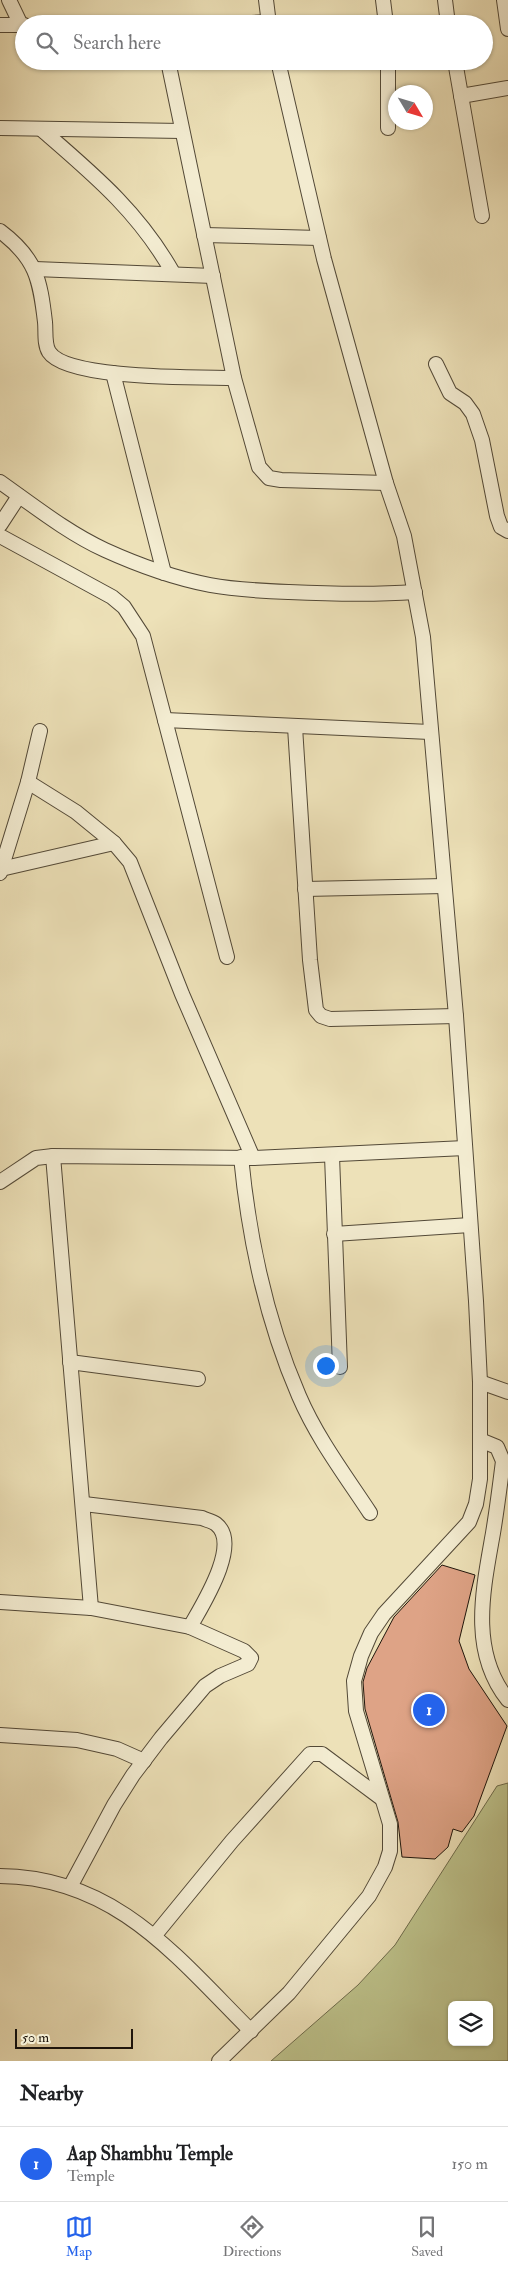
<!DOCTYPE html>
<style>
body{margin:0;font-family:"IM FELL Double Pica",serif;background:#f6f6f6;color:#202124}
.controls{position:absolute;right:15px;bottom:15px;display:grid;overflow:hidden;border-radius:8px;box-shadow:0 1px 4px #0004}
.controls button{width:45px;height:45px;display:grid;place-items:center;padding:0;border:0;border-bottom:1px solid #e0e0e0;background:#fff;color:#202124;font:25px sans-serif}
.compass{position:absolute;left:388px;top:85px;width:45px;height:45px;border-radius:50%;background:#fff;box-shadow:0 1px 4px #0004;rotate:128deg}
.scale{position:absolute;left:15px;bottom:12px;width:118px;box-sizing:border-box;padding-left:5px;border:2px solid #20160c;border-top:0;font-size:14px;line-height:18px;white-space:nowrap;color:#20160c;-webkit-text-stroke:4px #f3ecd1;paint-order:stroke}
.you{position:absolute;left:325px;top:1365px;width:18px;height:18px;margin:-12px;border:4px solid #fff;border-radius:50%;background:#1a73e8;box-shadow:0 0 0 8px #1a73e833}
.badge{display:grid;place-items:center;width:32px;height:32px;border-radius:50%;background:#2563eb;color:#fff;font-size:16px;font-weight:700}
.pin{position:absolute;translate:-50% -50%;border:2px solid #fff;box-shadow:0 1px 5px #0006}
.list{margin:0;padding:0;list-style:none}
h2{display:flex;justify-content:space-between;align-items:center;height:65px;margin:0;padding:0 20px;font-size:21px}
h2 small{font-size:16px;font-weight:400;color:#757577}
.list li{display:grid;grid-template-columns:32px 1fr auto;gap:15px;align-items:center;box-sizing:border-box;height:75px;padding:0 20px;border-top:1px solid #e0e0e0}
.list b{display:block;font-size:19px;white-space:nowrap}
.list p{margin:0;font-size:16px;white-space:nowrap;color:#757577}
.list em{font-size:16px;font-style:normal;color:#757577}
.icon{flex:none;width:28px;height:28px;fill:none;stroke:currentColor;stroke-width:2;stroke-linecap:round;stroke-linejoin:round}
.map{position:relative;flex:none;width:508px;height:2061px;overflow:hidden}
.search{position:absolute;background:#fff;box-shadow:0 1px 4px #0004;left:15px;right:15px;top:15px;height:55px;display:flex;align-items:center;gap:12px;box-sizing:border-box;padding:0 18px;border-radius:28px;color:#757577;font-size:19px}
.sheet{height:140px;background:#fff}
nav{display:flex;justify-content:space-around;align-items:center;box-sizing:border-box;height:70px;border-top:1px solid #e0e0e0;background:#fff;font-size:14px;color:#757577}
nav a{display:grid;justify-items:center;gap:2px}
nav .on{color:#2563eb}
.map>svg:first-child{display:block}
.green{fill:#bdc28b;stroke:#6e6c4c;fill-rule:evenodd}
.building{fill:#dea386;stroke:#20160c}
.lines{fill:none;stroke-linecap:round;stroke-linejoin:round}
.street-casing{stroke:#534937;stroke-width:16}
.street{stroke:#f3ecd1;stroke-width:14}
</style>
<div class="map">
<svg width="508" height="2061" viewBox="0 0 508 2061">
<rect width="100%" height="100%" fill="#ede1b8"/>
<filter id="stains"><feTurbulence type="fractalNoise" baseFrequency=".004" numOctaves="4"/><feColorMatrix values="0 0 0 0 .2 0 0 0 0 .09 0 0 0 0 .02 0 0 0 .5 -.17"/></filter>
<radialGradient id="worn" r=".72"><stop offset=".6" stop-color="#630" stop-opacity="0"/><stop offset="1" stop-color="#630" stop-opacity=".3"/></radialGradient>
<path class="green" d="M508,1783V2061H271L358,1985L395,1945L497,1786ZM452,2005H489V2042H452Z"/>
<polygon class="building" points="442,1565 475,1575 459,1641 469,1669 507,1726 474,1816 462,1832 453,1829 448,1847 435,1859 402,1857 398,1822 365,1709 363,1682 367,1668 394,1617"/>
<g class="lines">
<g class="street-casing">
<g id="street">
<polyline points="9,0 21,25"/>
<polyline points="266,0 269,24"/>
<polyline points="383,0 386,24"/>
<polyline points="445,0 448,24"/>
<polyline points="504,0 508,29"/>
<polyline points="233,24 269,22"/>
<polyline points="0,25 24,25"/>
<polyline points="168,61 234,378 259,467 269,478 281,480 386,483"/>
<polyline points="388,61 388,128"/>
<polyline points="455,61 482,216"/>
<polyline points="461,96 508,88"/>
<polyline points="0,128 182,131"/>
<path d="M41,129C93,174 139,212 173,273"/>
<path d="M0,231C36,258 40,279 45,322C46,331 44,344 49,352C67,380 200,377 234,378"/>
<polyline points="204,235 319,238"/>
<polyline points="35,269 213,276"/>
<polyline points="436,364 450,393 465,403 473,414 482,440 497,516 501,527 508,531"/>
<polyline points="113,373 164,573"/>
<path d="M0,482C34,506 68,533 105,550C138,565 174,578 210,585C236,590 263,591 289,592C331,594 373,595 415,592"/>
<polyline points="0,525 19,496"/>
<polyline points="0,536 112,597 124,607 143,636 227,957"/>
<polyline points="165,720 430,732"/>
<polyline points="295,727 310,960 316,1010 321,1016 330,1019 456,1016"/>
<polyline points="28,782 76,812 114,843 130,862 182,994 253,1158"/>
<polyline points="1,869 114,843"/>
<polyline points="0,873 28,782 40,731"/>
<polyline points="305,889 444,886"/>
<polyline points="53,1156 91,1608"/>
<polyline points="332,1156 340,1367"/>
<path d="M241,1157C249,1239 266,1320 299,1396C317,1438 345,1475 370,1513"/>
<polyline points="0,1182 36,1158 53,1156 253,1158 465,1148"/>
<polyline points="334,1234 470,1225"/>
<polyline points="70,1362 198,1379"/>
<polyline points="480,1382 508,1392"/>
<path d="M480,1440L497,1447L503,1461C500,1485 497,1509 493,1533C483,1590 469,1651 508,1700"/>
<path d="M84,1504L202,1518C206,1520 212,1521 216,1524C242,1544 201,1607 190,1627"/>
<polyline points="0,1602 91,1608 190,1627 244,1651 251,1658 248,1664 220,1676 205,1686 161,1738 133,1775 114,1805 70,1887"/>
<polyline points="0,1735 77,1740 117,1749 144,1761"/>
<path d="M0,1876C115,1877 176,1956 251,2031"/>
<polyline points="155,1935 232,1841 310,1754 322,1754 381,1798"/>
<polyline points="219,2061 289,1993 369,1896 385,1867 390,1851 390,1824 356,1711 354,1681 361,1656 371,1633 384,1614 469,1522 476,1504 480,1479 480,1382 476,1301 456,1016 423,637 404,536 386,483 324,259 278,61"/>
</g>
</g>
<use href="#street" class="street"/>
</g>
<rect width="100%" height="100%" filter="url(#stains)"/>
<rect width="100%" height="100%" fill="url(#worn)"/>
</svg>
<div class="controls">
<button><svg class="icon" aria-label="layers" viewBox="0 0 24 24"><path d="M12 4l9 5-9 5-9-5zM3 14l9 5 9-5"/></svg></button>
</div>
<svg class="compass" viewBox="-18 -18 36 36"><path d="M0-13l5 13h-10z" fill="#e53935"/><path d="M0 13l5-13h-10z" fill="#757577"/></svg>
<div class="scale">50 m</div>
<div class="you"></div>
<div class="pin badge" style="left:429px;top:1710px">1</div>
<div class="search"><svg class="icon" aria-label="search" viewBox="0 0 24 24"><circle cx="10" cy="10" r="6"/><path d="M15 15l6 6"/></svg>Search here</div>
</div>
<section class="sheet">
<h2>Nearby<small></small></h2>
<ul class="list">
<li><span class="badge">1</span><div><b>Aap Shambhu Temple</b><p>Temple</p></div><em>150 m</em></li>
</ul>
</section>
<nav>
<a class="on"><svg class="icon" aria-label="map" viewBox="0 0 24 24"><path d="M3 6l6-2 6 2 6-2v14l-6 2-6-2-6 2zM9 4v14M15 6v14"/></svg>Map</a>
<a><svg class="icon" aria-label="directions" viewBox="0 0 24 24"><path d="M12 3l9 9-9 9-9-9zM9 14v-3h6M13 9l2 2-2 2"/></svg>Directions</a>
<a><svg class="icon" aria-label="saved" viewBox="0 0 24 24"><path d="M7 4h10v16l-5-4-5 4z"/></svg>Saved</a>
</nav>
